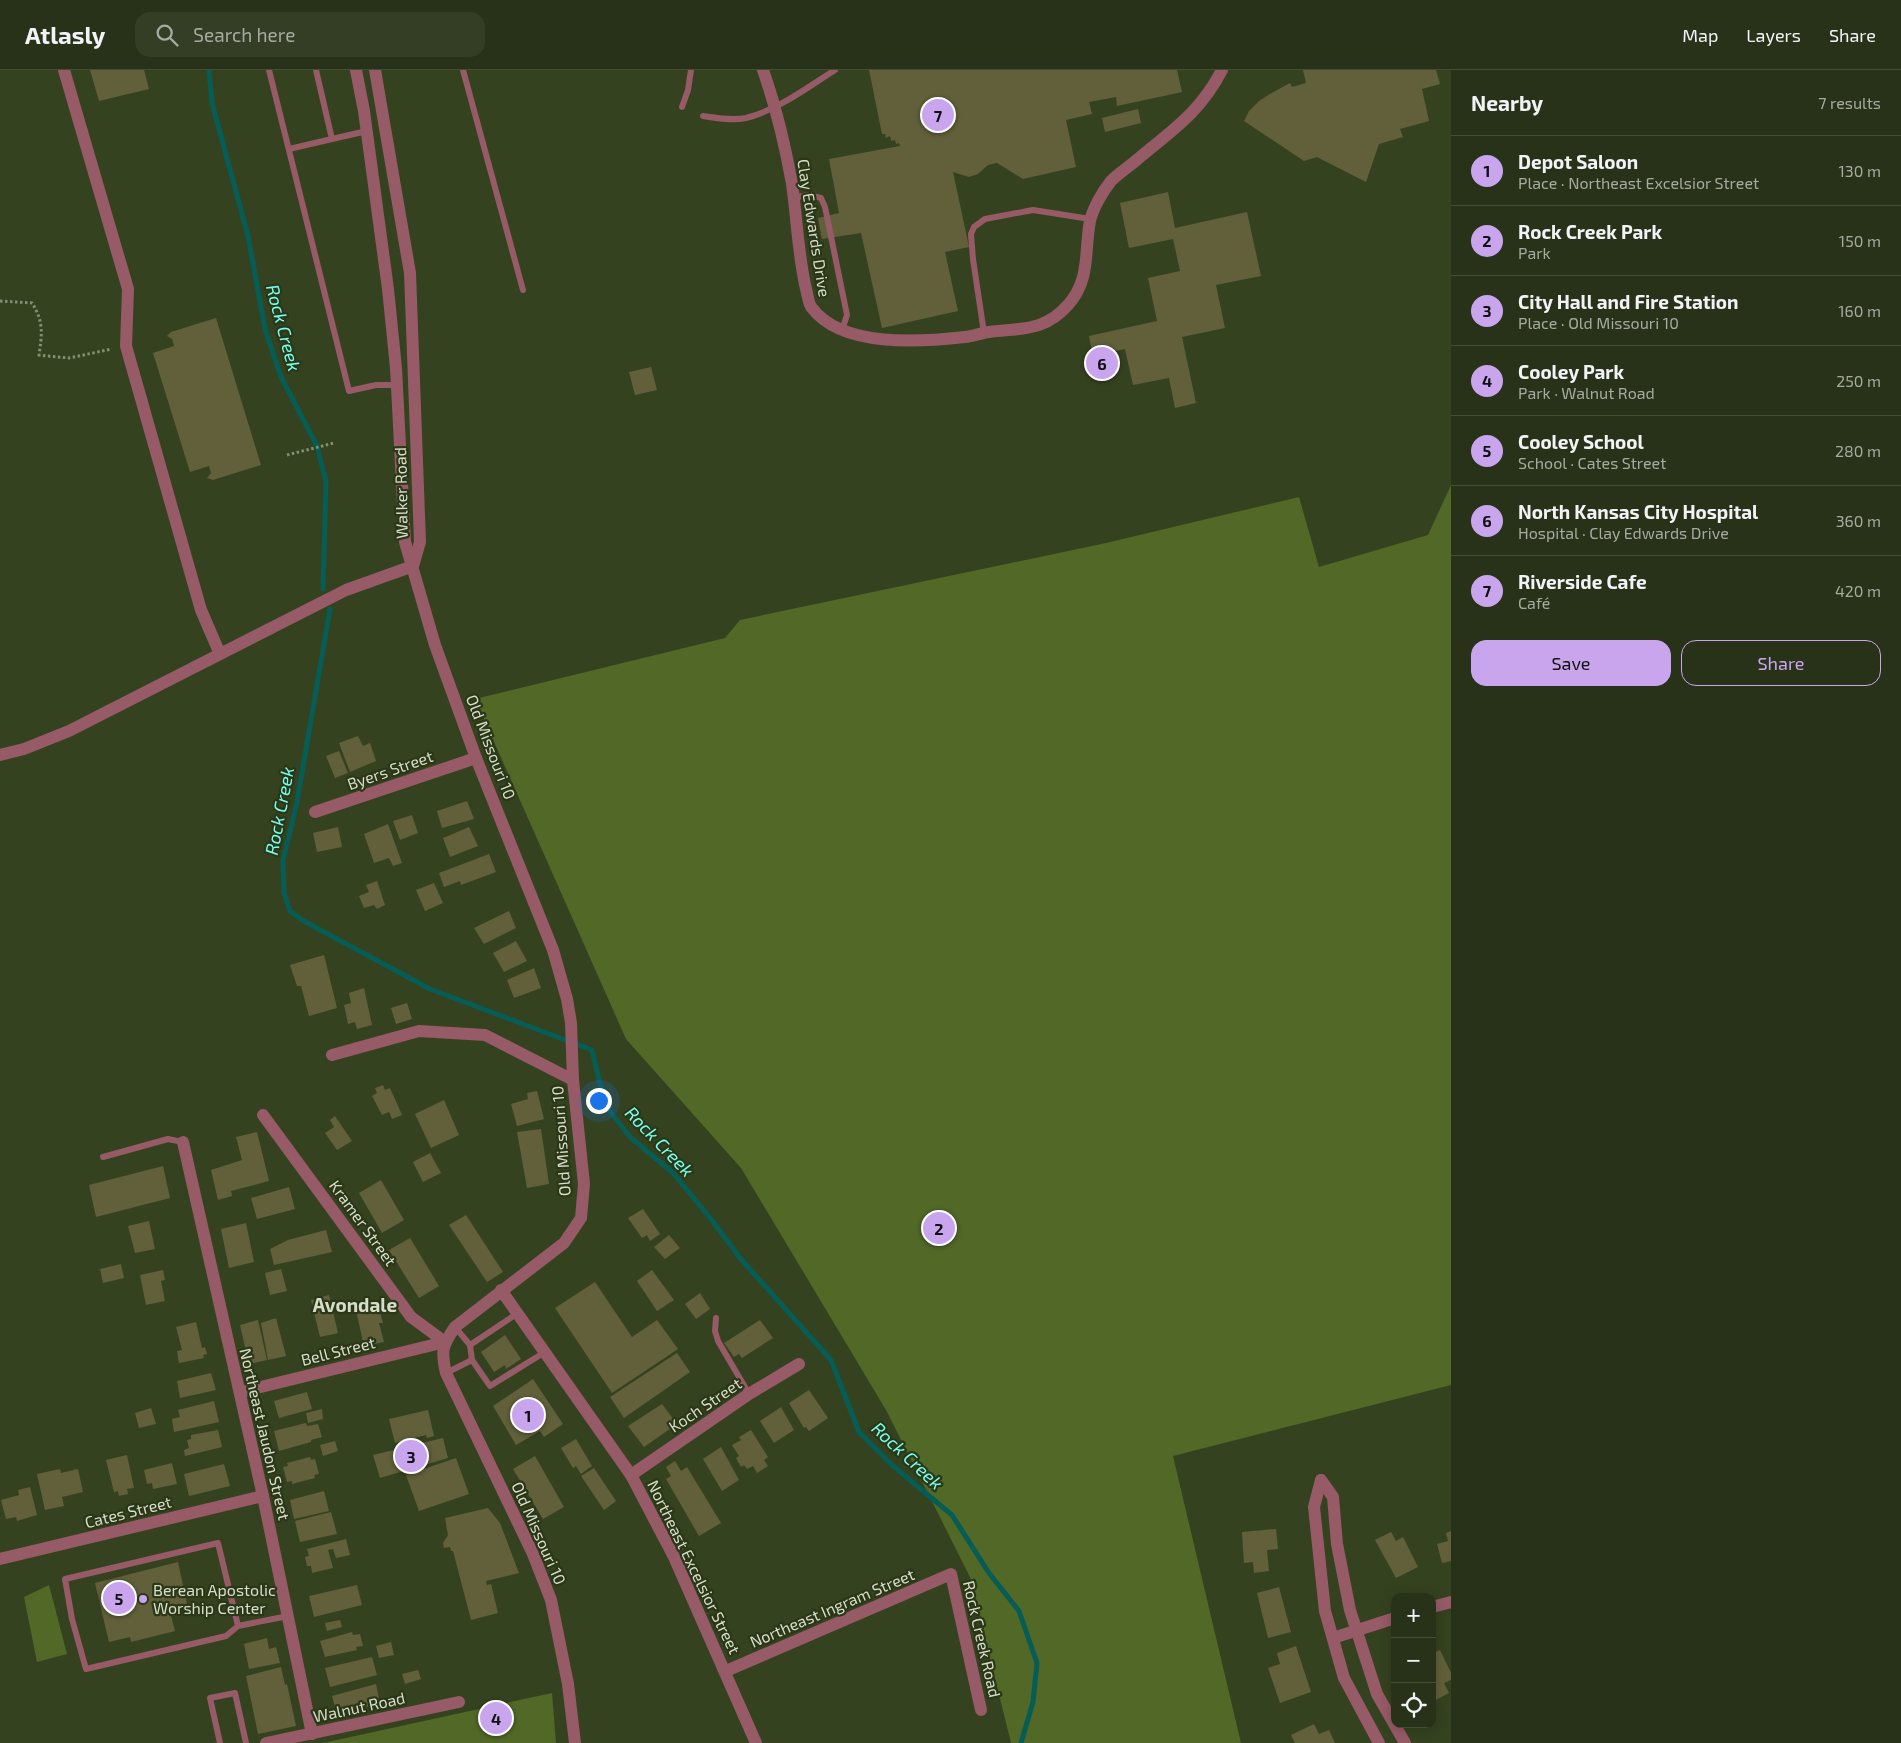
<!DOCTYPE html>
<meta charset="utf-8">
<style>
body{margin:0;font-family:"Exo 2",sans-serif;background:#343e25;color:#f1f3f6}
.controls{position:absolute;right:15px;bottom:15px;display:grid;overflow:hidden;border-radius:10px;box-shadow:0 2px 12px #0003}
.controls button{width:45px;height:45px;display:grid;place-items:center;padding:0;border:0;border-bottom:1px solid #444d37;background:#283218;color:#f1f3f6;font:25px sans-serif}
.you{position:absolute;left:598px;top:1030px;width:18px;height:18px;margin:-12px;border:4px solid #fff;border-radius:50%;background:#1a73e8;box-shadow:0 0 0 8px #1a73e833}
.badge{display:grid;place-items:center;width:32px;height:32px;border-radius:50%;background:#c9a5ee;color:#111;font-size:16px;font-weight:700}
.pin{position:absolute;translate:-50% -50%;border:2px solid #fff;box-shadow:0 1px 5px #0006}
.list{margin:0;padding:0;list-style:none}
h2{display:flex;justify-content:space-between;align-items:center;height:65px;margin:0;padding:0 20px;font-size:21px}
h2 small{font-size:16px;font-weight:400;color:#a5aaa2}
.list li{display:grid;grid-template-columns:32px 1fr auto;gap:15px;align-items:center;box-sizing:border-box;height:70px;padding:0 20px;border-top:1px solid #444d37}
.list b{display:block;font-size:19px;white-space:nowrap}
.list p{margin:0;font-size:16px;white-space:nowrap;color:#a5aaa2}
.list em{font-size:16px;font-style:normal;color:#a5aaa2}
.actions{display:flex;gap:10px;padding:15px 20px}
.actions a{flex:1;padding:11px 0;border:1px solid #c9a5ee;border-radius:15px;text-align:center;font-size:18px;color:#c9a5ee}
.actions .main{background:#c9a5ee;color:#111}
.icon{flex:none;width:28px;height:28px;fill:none;stroke:currentColor;stroke-width:2;stroke-linecap:round;stroke-linejoin:round}
.map{position:relative;flex:none;width:1451px;height:1673px;overflow:hidden}
header{display:flex;align-items:center;gap:30px;box-sizing:border-box;height:70px;padding:0 25px;background:#283218;border-bottom:1px solid #444d37}
header strong{font-size:24px}
nav{display:flex;gap:28px;margin-inline-start:auto;font-size:18px}
.search{width:350px;height:45px;background:#343e25;display:flex;align-items:center;gap:12px;box-sizing:border-box;padding:0 18px;border-radius:15px;color:#a5aaa2;font-size:19px}
main{display:flex}
aside{flex:1;background:#283218}
.map>svg:first-child{display:block}
.green{fill:#516827}
.lines{fill:none;stroke-linecap:round;stroke-linejoin:round}
.stream{stroke:#055d56;stroke-width:5}
.building{fill:#61603a}
.path{stroke:#838e73;stroke-width:3;stroke-dasharray:2.5 2.5;stroke-linecap:butt}
.service{stroke:#975a67;stroke-width:6}
.minor{stroke:#975a67;stroke-width:12}
.tertiary{stroke:#975a67;stroke-width:12}
.poi-dot{fill:#c9a5ee;stroke:#2b3716;stroke-width:2}
.labels{text-anchor:middle;stroke-width:4.5;stroke-linejoin:round;paint-order:stroke}
.street-label{font-size:16px;fill:#d6decb;stroke:#2b3716}
.poi-label{font-size:16px;fill:#d6decb;stroke:#2b3716;text-anchor:start}
.water-label{font-size:18px;font-style:italic;fill:#75fff1;stroke:#2b3716}
.quarter-label{font-size:19px;font-weight:bold;fill:#d6decb;stroke:#2b3716}
</style>
<header>
<strong>Atlasly</strong>
<div class="search"><svg class="icon" aria-label="search" viewBox="0 0 24 24"><circle cx="10" cy="10" r="6"/><path d="M15 15l6 6"/></svg>Search here</div>
<nav><a>Map</a><a>Layers</a><a>Share</a></nav>
</header>
<main>
<div class="map">
<svg width="1451" height="1673" viewBox="0 0 1451 1673">
<rect width="100%" height="100%" fill="#354220"/>
<g class="green">
<polygon points="1451,415 1451,1315 1173,1386 1241,1673 1011,1673 970,1507 886,1340 741,1098 626,969 475,629 725,568 740,550 1106,473 1299,427 1319,497 1428,465"/>
<polygon points="49,1515 67,1584 37,1592 24,1527"/>
<polygon points="552,1623 556,1673 323,1673"/>
</g>
<g class="lines">
<g class="stream">
<polyline points="209,0 212,33 248,166 265,259 281,307 317,376 326,412 323,519"/>
<polyline points="330,539 297,732 283,790 284,823 290,841 302,850 430,919 592,980 605,1035 630,1067 673,1103 711,1149 740,1188 831,1290 859,1362 892,1395 952,1445 989,1503 1019,1541 1037,1593 1033,1632 1021,1673"/>
</g>
</g>
<g class="building">
<polygon points="90,0 144,0 149,19 99,31"/>
<polygon points="869,0 1177,0 1182,22 1117,36 1116,27 1089,32 1092,44 1066,50 1076,97 1023,109 997,93 988,95 978,104 969,107 953,102 969,177 945,182 958,241 882,258 861,163 822,169 818,148 839,143 829,89 900,76 899,73 896,74 895,70 891,71 890,66 886,68 885,64 882,64"/>
<polygon points="1303,0 1436,0 1440,14 1422,19 1429,51 1400,59 1403,67 1379,74 1366,112 1317,87 1304,91 1244,51 1249,41 1259,31 1270,24 1290,13 1292,17 1306,13"/>
<polygon points="1138,39 1141,53 1105,62 1102,48"/>
<polygon points="1168,122 1175,158 1247,142 1261,206 1216,215 1225,258 1182,267 1196,333 1175,338 1169,308 1133,315 1125,279 1093,286 1089,266 1157,251 1148,208 1180,201 1173,169 1129,178 1120,133"/>
<polygon points="216,248 261,395 213,410 207,408 211,403 209,396 190,402 153,283 174,276 172,269 167,266 171,262"/>
<polygon points="651,297 657,320 635,325 629,302"/>
<polygon points="358,666 363,676 370,673 376,691 350,702 339,673"/>
<polygon points="339,681 348,703 335,708 326,686"/>
<polygon points="467,731 474,749 442,758 437,741"/>
<polygon points="412,745 418,763 400,770 393,751"/>
<polygon points="388,754 402,793 393,796 389,788 374,793 364,764"/>
<polygon points="338,757 342,777 317,782 313,763"/>
<polygon points="469,757 478,776 450,787 443,768"/>
<polygon points="489,784 496,802 461,815 460,811 444,817 439,803"/>
<polygon points="377,811 385,835 377,839 374,835 364,838 359,826 369,822 366,815"/>
<polygon points="434,813 443,833 425,841 416,820"/>
<polygon points="509,841 516,858 484,874 474,858"/>
<polygon points="516,871 527,891 504,902 493,883"/>
<polygon points="324,885 337,938 309,946 301,916 297,916 290,895"/>
<polygon points="534,898 541,918 514,928 507,910"/>
<polygon points="364,918 372,955 357,959 355,952 348,954 344,935 351,933 349,923"/>
<polygon points="407,933 412,949 396,954 391,938"/>
<polygon points="383,1015 385,1020 390,1018 402,1045 392,1049 389,1042 382,1045 372,1026 377,1023 375,1018"/>
<polygon points="537,1021 544,1049 517,1056 511,1034 528,1029 527,1023"/>
<polygon points="444,1030 459,1065 431,1078 415,1044"/>
<polygon points="335,1046 352,1071 337,1080 325,1063 334,1057 330,1050"/>
<polygon points="541,1059 549,1114 527,1118 517,1062"/>
<polygon points="257,1062 269,1111 231,1121 232,1126 218,1130 211,1100 242,1090 236,1067"/>
<polygon points="430,1083 441,1103 423,1112 413,1092"/>
<polygon points="163,1096 170,1128 96,1147 89,1115"/>
<polygon points="381,1110 404,1150 382,1163 359,1123"/>
<polygon points="289,1117 295,1139 257,1149 251,1128"/>
<polygon points="643,1139 660,1164 650,1171 647,1165 642,1168 628,1148"/>
<polygon points="466,1145 503,1202 487,1212 449,1155"/>
<polygon points="149,1151 155,1179 135,1183 128,1156"/>
<polygon points="246,1153 254,1192 229,1198 221,1159"/>
<polygon points="326,1160 332,1182 274,1195 270,1179 288,1170"/>
<polygon points="669,1165 680,1178 665,1189 654,1177"/>
<polygon points="410,1168 439,1216 419,1228 389,1180"/>
<polygon points="121,1194 124,1208 103,1213 100,1199"/>
<polygon points="281,1199 287,1221 270,1225 265,1203"/>
<polygon points="163,1200 165,1210 161,1211 165,1231 146,1235 140,1205"/>
<polygon points="652,1200 674,1230 657,1241 637,1211"/>
<polygon points="595,1212 632,1267 657,1250 678,1279 612,1323 555,1238"/>
<polygon points="700,1223 710,1239 696,1249 685,1234"/>
<polygon points="329,1225 338,1263 320,1267 311,1230"/>
<polygon points="368,1233 370,1241 379,1239 383,1253 379,1253 384,1272 364,1276 355,1236"/>
<polygon points="276,1248 286,1286 268,1290 261,1253"/>
<polygon points="258,1250 267,1290 249,1294 240,1255"/>
<polygon points="760,1250 773,1268 742,1288 739,1284 734,1287 724,1273"/>
<polygon points="196,1252 202,1278 205,1277 207,1284 203,1285 204,1288 179,1293 177,1281 182,1280 176,1257"/>
<polygon points="505,1265 521,1289 506,1299 505,1295 494,1302 481,1282"/>
<polygon points="677,1283 690,1302 624,1348 610,1327"/>
<polygon points="211,1303 216,1320 180,1328 177,1311"/>
<polygon points="533,1309 563,1354 544,1367 540,1361 516,1375 493,1336"/>
<polygon points="809,1320 828,1348 809,1361 806,1357 804,1358 789,1333"/>
<polygon points="307,1322 312,1339 279,1348 274,1331"/>
<polygon points="214,1331 219,1352 174,1362 172,1349 180,1347 178,1340"/>
<polygon points="662,1334 677,1354 644,1377 628,1356"/>
<polygon points="781,1337 794,1360 774,1373 760,1351"/>
<polygon points="151,1338 156,1354 139,1358 135,1343"/>
<polygon points="322,1339 323,1349 308,1353 306,1343"/>
<polygon points="428,1340 434,1366 427,1368 426,1365 395,1373 389,1349"/>
<polygon points="306,1353 307,1356 318,1354 322,1367 311,1370 311,1372 279,1381 274,1361"/>
<polygon points="218,1360 222,1377 185,1386 184,1380 189,1378 187,1370 191,1369 191,1365"/>
<polygon points="751,1360 768,1387 764,1390 768,1396 757,1403 753,1396 747,1399 744,1395 741,1397 736,1388 739,1386 732,1375 741,1370 739,1367"/>
<polygon points="443,1368 448,1388 380,1408 373,1385"/>
<polygon points="576,1369 592,1396 581,1404 576,1396 573,1398 561,1378"/>
<polygon points="335,1371 338,1381 323,1386 320,1375"/>
<polygon points="721,1377 739,1410 722,1421 703,1389"/>
<polygon points="127,1385 134,1418 127,1419 128,1424 119,1426 118,1421 114,1422 106,1390"/>
<polygon points="535,1386 564,1437 543,1449 513,1399"/>
<polygon points="310,1387 311,1390 315,1389 319,1404 314,1405 315,1408 292,1414 292,1411 287,1412 283,1397 288,1396 287,1393"/>
<polygon points="456,1388 469,1424 419,1441 406,1405"/>
<polygon points="675,1391 681,1401 687,1397 721,1453 699,1466 666,1409 671,1406 666,1397"/>
<polygon points="172,1393 177,1414 153,1419 152,1413 147,1414 144,1400"/>
<polygon points="224,1394 230,1416 189,1426 184,1404"/>
<polygon points="594,1398 616,1431 604,1440 581,1406"/>
<polygon points="60,1399 61,1403 78,1399 83,1422 62,1427 64,1436 45,1440 37,1404"/>
<polygon points="30,1417 37,1445 17,1451 16,1447 6,1449 1,1430 19,1425 18,1420"/>
<polygon points="324,1421 329,1441 294,1449 290,1430"/>
<polygon points="488,1438 500,1453 519,1503 486,1511 487,1515 491,1514 498,1543 471,1550 453,1481 451,1481 450,1477 444,1478 443,1473 448,1465 445,1448"/>
<polygon points="331,1442 337,1464 300,1472 295,1451"/>
<polygon points="1276,1459 1278,1479 1267,1480 1269,1501 1254,1503 1253,1492 1244,1493 1242,1462"/>
<polygon points="1451,1461 1451,1491 1442,1493 1437,1474 1448,1471 1446,1463"/>
<polygon points="1391,1462 1396,1471 1403,1467 1418,1497 1396,1508 1375,1470"/>
<polygon points="346,1469 350,1485 336,1488 333,1479 328,1480 333,1498 312,1503 311,1496 307,1496 305,1487 309,1486 307,1479"/>
<polygon points="178,1492 187,1534 169,1538 175,1561 131,1572 130,1567 109,1572 95,1513"/>
<polygon points="357,1515 362,1535 314,1547 309,1526"/>
<polygon points="1279,1517 1291,1562 1268,1568 1257,1523"/>
<polygon points="340,1550 342,1557 327,1561 325,1553"/>
<polygon points="352,1562 353,1565 360,1564 363,1576 356,1577 357,1580 325,1587 320,1571"/>
<polygon points="267,1568 269,1579 276,1577 280,1593 249,1599 244,1574"/>
<polygon points="391,1572 394,1585 379,1588 376,1576"/>
<polygon points="1296,1576 1311,1622 1280,1633 1268,1598 1280,1594 1277,1583"/>
<polygon points="1440,1580 1451,1603 1451,1610 1444,1613 1449,1623 1432,1632 1432,1584"/>
<polygon points="372,1587 377,1605 330,1617 325,1598"/>
<polygon points="281,1597 285,1615 287,1614 296,1656 258,1664 246,1606"/>
<polygon points="418,1600 421,1609 405,1614 402,1604"/>
<polygon points="376,1614 379,1628 372,1629 374,1635 337,1644 332,1626"/>
<polygon points="1314,1654 1319,1664 1329,1660 1335,1673 1295,1673 1291,1665"/>
</g>
<g class="lines">
<g class="path">
<path d="M0,231L32,233C44,252 42,264 39,285L69,288L112,279"/>
<polyline points="287,385 334,373"/>
</g>
<g class="service">
<polyline points="269,0 349,321 376,315 396,315"/>
<polyline points="316,0 332,69 367,61"/>
<polyline points="463,0 523,220"/>
<polyline points="682,37 688,20 691,0"/>
<path d="M703,46C716,48 732,51 746,48C778,40 808,17 835,0"/>
<polyline points="289,79 332,69"/>
<polyline points="793,128 808,125 821,128 825,137 847,245 842,260"/>
<polyline points="984,263 973,189 971,164 974,157 985,149 1033,140 1090,149"/>
<polyline points="103,1087 168,1069 183,1072"/>
<polyline points="716,1248 715,1261 718,1271 749,1324"/>
<polyline points="455,1257 470,1275"/>
<polyline points="472,1290 470,1275 518,1243"/>
<polyline points="446,1303 472,1290 490,1316 545,1282"/>
<polyline points="238,1556 226,1566 86,1599 72,1549 65,1509 218,1473 238,1556 288,1546"/>
<polyline points="220,1673 210,1628 235,1623 246,1673"/>
</g>
<g class="minor">
<polyline points="64,0 128,219 126,276 201,540 220,584"/>
<polyline points="0,685 24,679 69,661 346,520 413,496"/>
<polyline points="315,742 476,688"/>
<polyline points="332,985 419,961 485,965 573,1010"/>
<polyline points="263,1045 411,1247 445,1272"/>
<polyline points="183,1072 263,1426 312,1664"/>
<polyline points="501,1220 631,1405 674,1487 756,1673"/>
<polyline points="240,1322 445,1272"/>
<polyline points="631,1405 749,1324 799,1294"/>
<polyline points="1321,1410 1333,1427 1337,1474 1350,1540 1377,1624 1405,1673"/>
<polyline points="1321,1410 1314,1437 1325,1541 1344,1608 1379,1673"/>
<polyline points="0,1489 263,1426"/>
<polyline points="1432,1537 1451,1532"/>
<polyline points="1333,1568 1395,1548"/>
<polyline points="726,1601 951,1504 981,1640"/>
<polyline points="266,1673 459,1632"/>
</g>
<g class="tertiary">
<path d="M356,0L364,41L388,219L396,298L405,472L435,575L476,688L553,880L567,929L571,953L573,1010L584,1114L581,1148L564,1173L455,1257C442,1276 441,1281 446,1303L533,1484L551,1530L568,1614L575,1673"/>
<polyline points="375,0 410,203 420,472 413,496"/>
<path d="M763,0C776,37 785,75 792,114C797,149 798,185 806,219C808,225 808,234 812,238C842,278 921,272 965,267C974,266 981,263 989,262C1021,258 1044,262 1068,235C1091,209 1084,182 1090,151C1093,138 1103,121 1111,111C1119,103 1130,96 1139,88C1174,59 1201,41 1222,0"/>
</g>
</g>
<circle class="poi-dot" cx="143" cy="1529" r="5"/>
<g class="labels">
<g class="street-label">
<text transform="translate(814 158) rotate(81)" y="6">Clay Edwards Drive</text>
<text transform="translate(401 423) rotate(-91)" y="6">Walker Road</text>
<text transform="translate(491 677) rotate(69)" y="6">Old Missouri 10</text>
<text transform="translate(390 700) rotate(-19)" y="6">Byers Street</text>
<text transform="translate(561 1071) rotate(-94)" y="6">Old Missouri 10</text>
<text transform="translate(363 1153) rotate(54)" y="6">Kramer Street</text>
<text transform="translate(338 1281) rotate(-14)" y="6">Bell Street</text>
<text transform="translate(705 1335) rotate(-34)" y="6">Koch Street</text>
<text transform="translate(265 1364) rotate(77)" y="6">Northeast Jaudon Street</text>
<text transform="translate(128 1442) rotate(-14)" y="6">Cates Street</text>
<text transform="translate(539 1463) rotate(66)" y="6">Old Missouri 10</text>
<text transform="translate(694 1497) rotate(64)" y="6">Northeast Excelsior Street</text>
<text transform="translate(832 1538) rotate(-23)" y="6">Northeast Ingram Street</text>
<text transform="translate(982 1569) rotate(77)" y="6">Rock Creek Road</text>
<text transform="translate(359 1637) rotate(-12)" y="6">Walnut Road</text>
</g>
<g class="poi-label">
<text x="153" y="1526">Berean Apostolic<tspan x="153" dy="18">Worship Center</tspan></text>
</g>
<g class="water-label">
<text transform="translate(283 258) rotate(75)" y="6">Rock Creek</text>
<text transform="translate(280 741) rotate(-79)" y="6">Rock Creek</text>
<text transform="translate(659 1072) rotate(46)" y="6">Rock Creek</text>
<text transform="translate(907 1386) rotate(43)" y="6">Rock Creek</text>
</g>
<g class="quarter-label">
<text x="355" y="1242">Avondale</text>
</g>
</g>
</svg>
<div class="controls">
<button>+</button>
<button>−</button>
<button><svg class="icon" aria-label="locate" viewBox="0 0 24 24"><circle cx="12" cy="12" r="6"/><path d="M12 2v4M12 18v4M2 12h4M18 12h4"/></svg></button>
</div>
<div class="you"></div>
<div class="pin badge" style="left:528px;top:1345px">1</div>
<div class="pin badge" style="left:939px;top:1158px">2</div>
<div class="pin badge" style="left:411px;top:1386px">3</div>
<div class="pin badge" style="left:496px;top:1648px">4</div>
<div class="pin badge" style="left:119px;top:1528px">5</div>
<div class="pin badge" style="left:1102px;top:293px">6</div>
<div class="pin badge" style="left:938px;top:45px">7</div>
</div>
<aside>
<h2>Nearby<small>7 results</small></h2>
<ul class="list">
<li><span class="badge">1</span><div><b>Depot Saloon</b><p>Place · Northeast Excelsior Street</p></div><em>130 m</em></li>
<li><span class="badge">2</span><div><b>Rock Creek Park</b><p>Park</p></div><em>150 m</em></li>
<li><span class="badge">3</span><div><b>City Hall and Fire Station</b><p>Place · Old Missouri 10</p></div><em>160 m</em></li>
<li><span class="badge">4</span><div><b>Cooley Park</b><p>Park · Walnut Road</p></div><em>250 m</em></li>
<li><span class="badge">5</span><div><b>Cooley School</b><p>School · Cates Street</p></div><em>280 m</em></li>
<li><span class="badge">6</span><div><b>North Kansas City Hospital</b><p>Hospital · Clay Edwards Drive</p></div><em>360 m</em></li>
<li><span class="badge">7</span><div><b>Riverside Cafe</b><p>Café</p></div><em>420 m</em></li>
</ul>
<div class="actions"><a class="main">Save</a><a>Share</a></div>
</aside>
</main>
